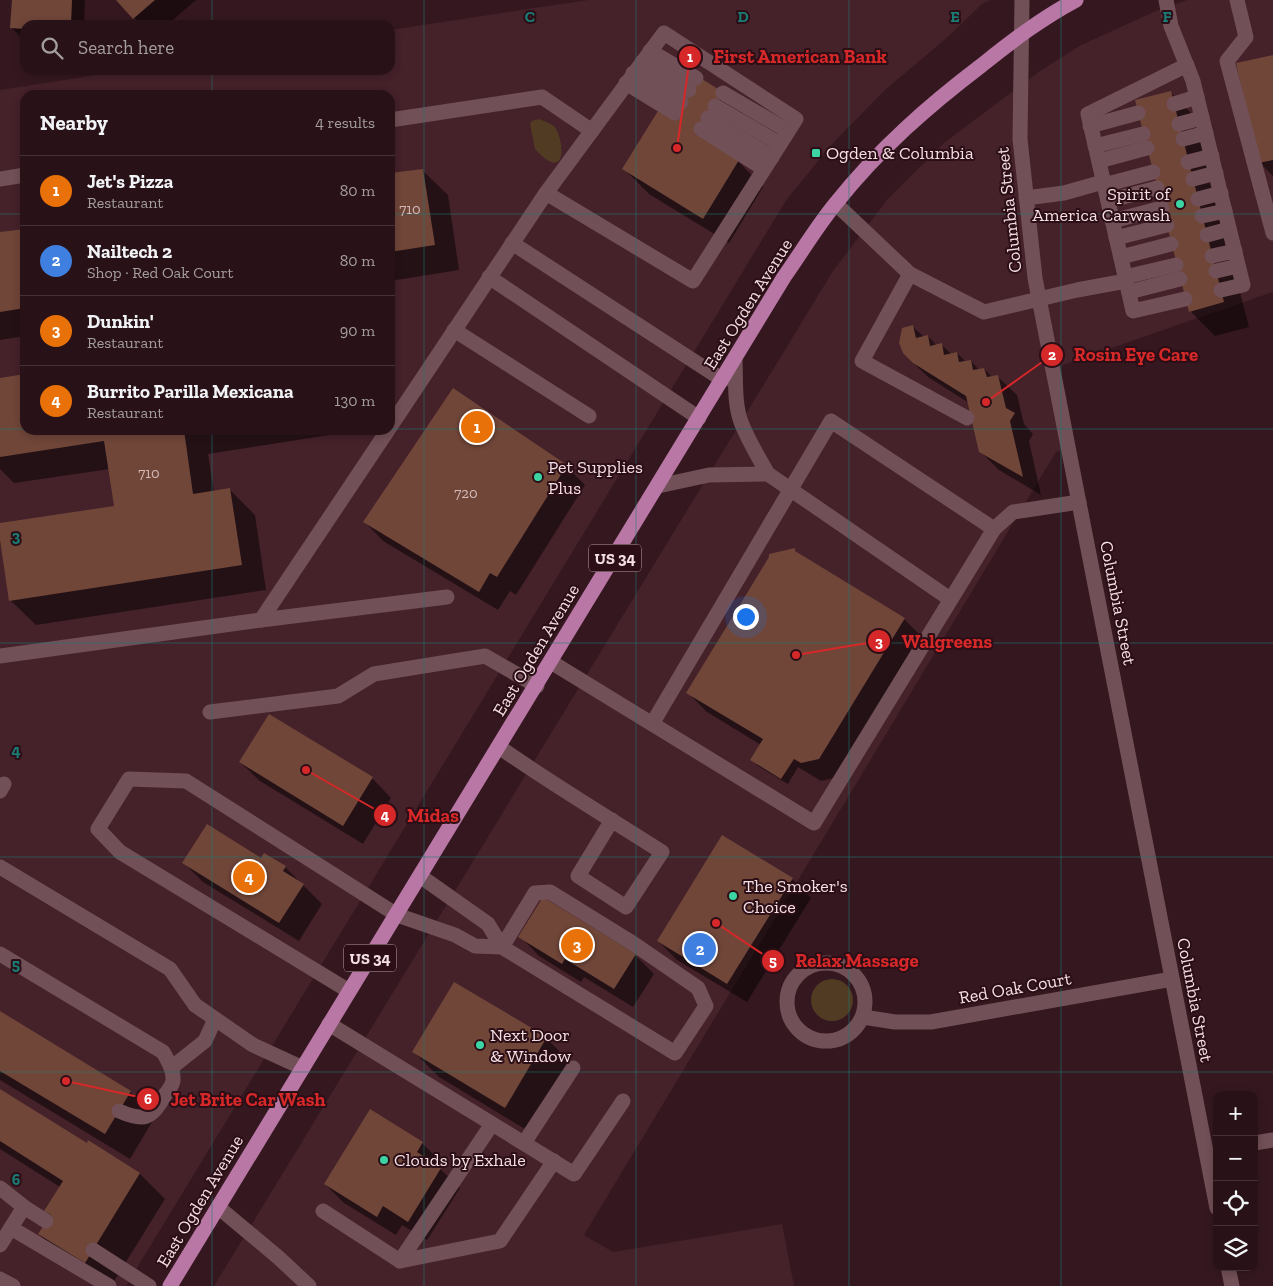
<!DOCTYPE html>
<meta charset="utf-8">
<style>
body{margin:0;font-family:"Zilla Slab",serif;background:#342024;color:#f1f3f6}
.controls{position:absolute;right:15px;bottom:15px;display:grid;overflow:hidden;border-radius:10px;box-shadow:0 2px 8px #0003}
.controls button{width:45px;height:45px;display:grid;place-items:center;padding:0;border:0;border-bottom:1px solid #443236;background:#281217;color:#f1f3f6;font:25px sans-serif}
.you{position:absolute;left:745px;top:616px;width:18px;height:18px;margin:-12px;border:4px solid #fff;border-radius:50%;background:#1a73e8;box-shadow:0 0 0 8px #1a73e833}
.badge{display:grid;place-items:center;width:32px;height:32px;border-radius:50%;background:#3dd4a3;color:#fff;font-size:16px;font-weight:700}
.pin{position:absolute;translate:-50% -50%;border:2px solid #fff;box-shadow:0 1px 5px #0006}
.list{margin:0;padding:0;list-style:none}
h2{display:flex;justify-content:space-between;align-items:center;height:65px;margin:0;padding:0 20px;font-size:21px}
h2 small{font-size:16px;font-weight:400;color:#a59ea1}
.list li{display:grid;grid-template-columns:32px 1fr auto;gap:15px;align-items:center;box-sizing:border-box;height:70px;padding:0 20px;border-top:1px solid #443236}
.list b{display:block;font-size:19px;white-space:nowrap}
.list p{margin:0;font-size:16px;white-space:nowrap;color:#a59ea1}
.list em{font-size:16px;font-style:normal;color:#a59ea1}
.icon{flex:none;width:28px;height:28px;fill:none;stroke:currentColor;stroke-width:2;stroke-linecap:round;stroke-linejoin:round}
.map{position:relative;flex:none;width:1273px;height:1286px;overflow:hidden}
.search{position:absolute;background:#281217;box-shadow:0 2px 8px #0003;left:20px;top:20px;width:375px;height:55px;display:flex;align-items:center;gap:12px;box-sizing:border-box;padding:0 18px;border-radius:15px;color:#a59ea1;font-size:19px}
.panel{position:absolute;background:#281217;box-shadow:0 2px 8px #0003;left:20px;top:90px;width:375px;height:345px;border-radius:15px}
.map>svg:first-child{display:block}
.built{fill:#45212a;fill-rule:evenodd}
.green{fill:#513c23}
.shadow{fill:#0007}
.building{fill:#704639}
.lines{fill:none;stroke-linecap:round;stroke-linejoin:round}
.lane{stroke:#725057;stroke-width:15}
.street{stroke:#725057;stroke-width:15}
.primary{stroke:#b877a5;stroke-width:15}
.grid{fill:none;stroke:#1a7b74;stroke-width:1;stroke-opacity:0.55}
.poi-dot{fill:#3dd4a3;stroke:#2b0e16;stroke-width:2}
.labels{text-anchor:middle;stroke-width:4;stroke-linejoin:round;paint-order:stroke}
.number-label{font-size:15px;fill:#d3b9b8}
.shield{fill:#2b0e16;stroke:#b8a0a6;stroke-width:1}
.shield-label{font-size:16px;font-weight:bold;fill:#f4dfe3}
.poi-label{font-size:18px;fill:#f4dfe3;stroke:#2b0e16;text-anchor:start}
.street-label{font-size:18px;fill:#f4dfe3;stroke:#2b0e16}
.grid-label{font-size:16px;text-anchor:middle;font-weight:bold;fill:#1a7b74;stroke:#2b0e16;stroke-width:4;stroke-linejoin:round;paint-order:stroke}
.leader{fill:none;stroke:#d62828;stroke-width:2}
.callout-dot{fill:#d62828;stroke:#2b0e16;stroke-width:2}
.mark-label{font-size:15px;text-anchor:middle;font-weight:bold;fill:#fff}
.callout-label{font-size:19px;text-anchor:middle;font-weight:bold;fill:#d62828;stroke:#2b0e16;stroke-width:4;stroke-linejoin:round;paint-order:stroke}
</style>
<div class="map">
<svg width="1273" height="1286" viewBox="0 0 1273 1286">
<rect width="100%" height="100%" fill="#35181f"/>
<g class="built">
<path d="M588,0H990L982,4L949,36L886,89L831,145L787,199L126,1286H0V90L129,70H390V30ZM25,95H390V430H25Z"/>
<polygon points="1187,0 1273,0 1273,292 1051,369 1067,448 1056,452 584,1235 613,1252 782,1224 794,1286 214,1286 833,271 887,200 945,142 1040,71 1081,45 1156,11"/>
</g>
<g class="green">
<path d="M539,119C544,121 550,123 554,126C561,133 568,168 551,162C545,160 539,153 535,149L530,124L532,121Z"/>
<circle cx="832" cy="1000" r="21"/>
</g>
<g class="shadow">
<polygon points="13,0 85,0 84,25 25,25 24,40 12,28"/>
<polygon points="118,0 196,0 167,25 141,25"/>
<polygon points="1273,56 1273,176 1260,163"/>
<polygon points="1170,92 1195,117 1249,327 1215,336 1190,311"/>
<polygon points="723,93 748,118 738,161 763,187 729,243 649,194 624,169"/>
<polygon points="422,170 448,195 459,270 390,281 390,175"/>
<polygon points="25,230 25,336 0,340 0,234"/>
<polygon points="913,327 924,337 928,336 937,346 942,345 951,354 957,353 966,362 971,361 979,370 984,369 992,377 997,376 1017,395 1024,424 1033,434 1029,441 1041,495 999,470 980,451 969,403 928,377 908,358"/>
<polygon points="25,376 25,430 361,430 208,454 214,492 230,490 255,515 266,590 36,625 10,600 0,525 115,507 110,469 14,483 0,469 0,379"/>
<polygon points="566,466 585,485 516,595 510,591 498,610 383,541 364,521"/>
<polygon points="794,550 801,556 904,619 923,638 838,777 821,781 798,767 788,784 758,766 752,760 761,745 707,712 688,693"/>
<polygon points="240,762 372,778 391,798 363,844 260,781"/>
<polygon points="262,859 285,867 322,904 299,941 203,882 184,863"/>
<polygon points="792,879 811,898 747,1002 677,960 658,941"/>
<polygon points="520,936 635,955 654,974 633,1007 584,977 581,982 539,956"/>
<polygon points="454,984 546,1038 571,1063 530,1132 439,1077 414,1052"/>
<polygon points="0,1013 130,1092 155,1117 130,1159 0,1080"/>
<polygon points="0,1090 87,1145 89,1142 140,1174 165,1199 111,1286 64,1259 39,1234 51,1216 46,1211 60,1187 0,1149"/>
<polygon points="422,1143 441,1162 438,1167 460,1188 427,1240 402,1225 396,1235 344,1203 325,1184"/>
</g>
<g class="building">
<polygon points="12,0 72,0 71,25 25,25 25,29 10,28"/>
<polygon points="116,0 155,0 133,19"/>
<polygon points="1273,55 1273,160 1258,163 1236,63"/>
<polygon points="697,76 723,92 701,129 739,160 703,219 622,169 658,111"/>
<polygon points="1171,91 1224,302 1189,312 1135,100"/>
<polygon points="423,169 435,245 390,252 390,173"/>
<polygon points="25,229 25,308 0,312 0,232"/>
<polygon points="913,325 916,338 928,335 930,346 942,343 944,355 957,352 959,362 971,360 973,370 984,368 987,377 998,375 1006,408 1015,413 1010,421 1023,477 979,452 966,396 913,363 903,353 899,343 902,328"/>
<polygon points="25,374 25,430 184,430 193,494 230,488 242,565 9,601 0,540 0,523 114,506 104,441 0,457 0,378"/>
<polygon points="453,388 567,465 497,577 490,573 479,592 363,522"/>
<polygon points="795,548 795,551 905,618 819,759 801,763 794,759 781,779 750,760 763,739 686,693 769,557 769,554"/>
<polygon points="269,714 373,777 343,826 239,762"/>
<polygon points="207,824 261,858 264,853 286,866 283,871 304,884 279,923 182,863"/>
<polygon points="722,835 793,878 727,984 657,941"/>
<polygon points="543,897 636,954 614,989 565,959 562,964 518,937"/>
<polygon points="454,982 547,1037 505,1108 412,1052"/>
<polygon points="0,1011 131,1091 105,1134 0,1071"/>
<polygon points="0,1089 87,1143 88,1140 140,1173 85,1263 38,1234 51,1215 44,1211 63,1181 0,1141"/>
<polygon points="370,1109 423,1142 417,1152 441,1168 408,1222 383,1206 377,1217 324,1184"/>
</g>
<g class="lines">
<g class="lane">
<polyline points="1166,0 1171,26 1193,81 1243,285 1221,290"/>
<polyline points="1237,0 1246,37 1227,61 1273,233"/>
<polyline points="650,51 696,78"/>
<polyline points="642,62 689,90"/>
<polyline points="633,73 681,102"/>
<polyline points="626,83 675,113"/>
<polyline points="723,93 788,131"/>
<polyline points="1174,104 1197,97"/>
<polyline points="715,106 780,144"/>
<polyline points="708,118 772,157"/>
<polyline points="390,120 542,97 592,131"/>
<polyline points="1179,124 1202,118"/>
<polyline points="1090,126 1138,113"/>
<polyline points="701,129 764,169"/>
<polyline points="1183,139 1206,133"/>
<polyline points="1095,146 1143,134"/>
<polyline points="1099,161 1147,148"/>
<polyline points="1188,162 1212,156"/>
<polyline points="0,179 25,175"/>
<polyline points="1193,179 1216,173"/>
<polyline points="1104,185 1153,172"/>
<polyline points="1026,198 1064,193 1103,182"/>
<polyline points="1198,199 1221,193"/>
<polyline points="1108,201 1157,188"/>
<polyline points="836,204 910,274 984,312 1077,290 1126,281"/>
<polyline points="1202,216 1225,211"/>
<polyline points="1112,221 1162,208"/>
<polyline points="1207,235 1229,229"/>
<polyline points="1116,238 1167,225"/>
<polyline points="512,243 723,380"/>
<polyline points="1212,256 1235,251"/>
<polyline points="1121,257 1171,244"/>
<polyline points="1216,271 1238,266"/>
<polyline points="910,274 862,361 967,418"/>
<polyline points="489,277 699,418"/>
<polyline points="1125,277 1176,265"/>
<polyline points="1129,292 1180,279"/>
<polyline points="1185,299 1133,311 1088,114 1187,65"/>
<polyline points="454,330 589,416"/>
<path d="M735,360C736,380 734,403 741,422C748,440 758,457 768,474L950,599"/>
<polyline points="390,427 546,193 664,33 796,119 693,281 546,193"/>
<polyline points="658,486 709,475 768,474"/>
<polyline points="994,529 1013,512 1079,502"/>
<polyline points="261,620 447,597"/>
<polyline points="0,656 261,620 388,430"/>
<polyline points="551,662 814,823 994,529 831,421 652,724"/>
<polyline points="210,712 338,696 374,674 485,656 537,686"/>
<path d="M499,747C552,784 607,817 662,852L626,907L578,876L612,820"/>
<polyline points="0,791 4,784"/>
<polyline points="0,867 170,969 195,1005 253,1045 303,1068"/>
<polyline points="420,876 488,924 502,947"/>
<path d="M0,954L163,1052C168,1061 174,1070 173,1081C172,1086 168,1091 165,1095C152,1119 144,1122 119,1111"/>
<polyline points="349,991 120,852 98,829 129,779 186,781 397,915 455,935 475,946 502,947 675,1053 706,1006 698,988 634,944 550,892 535,893 502,947"/>
<polyline points="329,1024 574,1174 623,1101"/>
<polyline points="171,1068 205,1041 215,1019"/>
<polyline points="524,1143 573,1068"/>
<polyline points="0,1188 24,1207 0,1245"/>
<polyline points="24,1207 46,1221"/>
<polyline points="323,1211 400,1261 500,1241 554,1161"/>
<polyline points="11,1228 109,1286"/>
<polyline points="93,1250 149,1286"/>
<polyline points="400,1261 492,1124"/>
<polyline points="0,1279 13,1286"/>
</g>
<g class="street">
<polyline points="1022,0 1020,139 1035,278 1217,1208"/>
<circle cx="826" cy="1002" r="39"/>
<polyline points="863,1017 895,1022 931,1022 1172,979"/>
<polyline points="1254,1143 1273,1140"/>
<polyline points="218,1207 279,1258 309,1286"/>
<polyline points="1228,1267 1232,1286"/>
</g>
<path class="primary" d="M170,1286L784,277C801,253 817,226 836,203C879,149 928,106 982,65C1012,41 1042,18 1076,0"/>
</g>
<path class="grid" d="M212,0V25M424,0V1286M636,0V1286M849,0V1286M1061,0V1286M212,70V95M0,214H25M390,214H1273M0,429H25M390,429H1273M212,430V1286M0,643H1273M0,857H1273M0,1072H1273"/>
<g class="poi-dot">
<rect x="811" y="148" width="10" height="10" rx="2.5"/>
<circle cx="1180" cy="204" r="5"/>
<circle cx="538" cy="477" r="5"/>
<circle cx="733" cy="896" r="5"/>
<circle cx="480" cy="1045" r="5"/>
<circle cx="384" cy="1160" r="5"/>
</g>
<g class="labels">
<g class="number-label">
<text x="410" y="214">710</text>
<text x="149" y="478">710</text>
<text x="466" y="498">720</text>
</g>
<g class="shield">
<rect x="589" y="544.5" width="52" height="27" rx="4"/>
<rect x="344" y="944.5" width="52" height="27" rx="4"/>
</g>
<g class="shield-label">
<text x="615" y="564">US 34</text>
<text x="370" y="964">US 34</text>
</g>
<g class="poi-label">
<text x="826" y="159">Ogden &amp; Columbia</text>
<text x="1170" y="200" text-anchor="end">Spirit of<tspan x="1170" dy="21">America Carwash</tspan></text>
<text x="548" y="473">Pet Supplies<tspan x="548" dy="21">Plus</tspan></text>
<text x="743" y="892">The Smoker's<tspan x="743" dy="21">Choice</tspan></text>
<text x="490" y="1041">Next Door<tspan x="490" dy="21">&amp; Window</tspan></text>
<text x="394" y="1166">Clouds by Exhale</text>
</g>
<g class="street-label">
<text transform="translate(1009 210) rotate(-96)" y="6">Columbia Street</text>
<text transform="translate(748 304) rotate(-58)" y="6">East Ogden Avenue</text>
<text transform="translate(1118 603) rotate(79)" y="6">Columbia Street</text>
<text transform="translate(536 650) rotate(-59)" y="6">East Ogden Avenue</text>
<text transform="translate(1015 988) rotate(-10)" y="6">Red Oak Court</text>
<text transform="translate(1195 1000) rotate(79)" y="6">Columbia Street</text>
<text transform="translate(200 1201) rotate(-59)" y="6">East Ogden Avenue</text>
</g>
</g>
<g class="grid-label">
<text x="530" y="22">C</text>
<text x="743" y="22">D</text>
<text x="955" y="22">E</text>
<text x="1167" y="22">F</text>
<text x="16" y="542">3</text>
<text x="16" y="756">4</text>
<text x="16" y="970">5</text>
<text x="16" y="1185">6</text>
</g>
<path class="leader" d="M677 148L690 57M986 402L1052 355M796 655L879 641M306 770L385 815M716 923L773 961M66 1081L148 1099"/>
<g class="callout-dot">
<circle cx="677" cy="148" r="5"/>
<circle cx="986" cy="402" r="5"/>
<circle cx="796" cy="655" r="5"/>
<circle cx="306" cy="770" r="5"/>
<circle cx="716" cy="923" r="5"/>
<circle cx="66" cy="1081" r="5"/>
<circle cx="690" cy="57" r="12"/>
<circle cx="1052" cy="355" r="12"/>
<circle cx="879" cy="641" r="12"/>
<circle cx="385" cy="815" r="12"/>
<circle cx="773" cy="961" r="12"/>
<circle cx="148" cy="1099" r="12"/>
</g>
<g class="mark-label">
<text x="690" y="62">1</text>
<text x="1052" y="360">2</text>
<text x="879" y="647">3</text>
<text x="385" y="820">4</text>
<text x="773" y="966">5</text>
<text x="148" y="1104">6</text>
</g>
<g class="callout-label">
<text x="800" y="63">First American Bank</text>
<text x="1136" y="361">Rosin Eye Care</text>
<text x="947" y="648">Walgreens</text>
<text x="433" y="822">Midas</text>
<text x="857" y="967">Relax Massage</text>
<text x="248" y="1106">Jet Brite Car Wash</text>
</g>
</svg>
<div class="controls">
<button>+</button>
<button>−</button>
<button><svg class="icon" aria-label="locate" viewBox="0 0 24 24"><circle cx="12" cy="12" r="6"/><path d="M12 2v4M12 18v4M2 12h4M18 12h4"/></svg></button>
<button><svg class="icon" aria-label="layers" viewBox="0 0 24 24"><path d="M12 4l9 5-9 5-9-5zM3 14l9 5 9-5"/></svg></button>
</div>
<div class="you"></div>
<div class="pin badge" style="left:477px;top:427px;background:#e8710a">1</div>
<div class="pin badge" style="left:700px;top:949px;background:#3f7fe0">2</div>
<div class="pin badge" style="left:577px;top:945px;background:#e8710a">3</div>
<div class="pin badge" style="left:249px;top:877px;background:#e8710a">4</div>
<div class="search"><svg class="icon" aria-label="search" viewBox="0 0 24 24"><circle cx="10" cy="10" r="6"/><path d="M15 15l6 6"/></svg>Search here</div>
<section class="panel">
<h2>Nearby<small>4 results</small></h2>
<ul class="list">
<li><span class="badge" style="background:#e8710a">1</span><div><b>Jet's Pizza</b><p>Restaurant</p></div><em>80 m</em></li>
<li><span class="badge" style="background:#3f7fe0">2</span><div><b>Nailtech 2</b><p>Shop · Red Oak Court</p></div><em>80 m</em></li>
<li><span class="badge" style="background:#e8710a">3</span><div><b>Dunkin'</b><p>Restaurant</p></div><em>90 m</em></li>
<li><span class="badge" style="background:#e8710a">4</span><div><b>Burrito Parilla Mexicana</b><p>Restaurant</p></div><em>130 m</em></li>
</ul>
</section>
</div>
